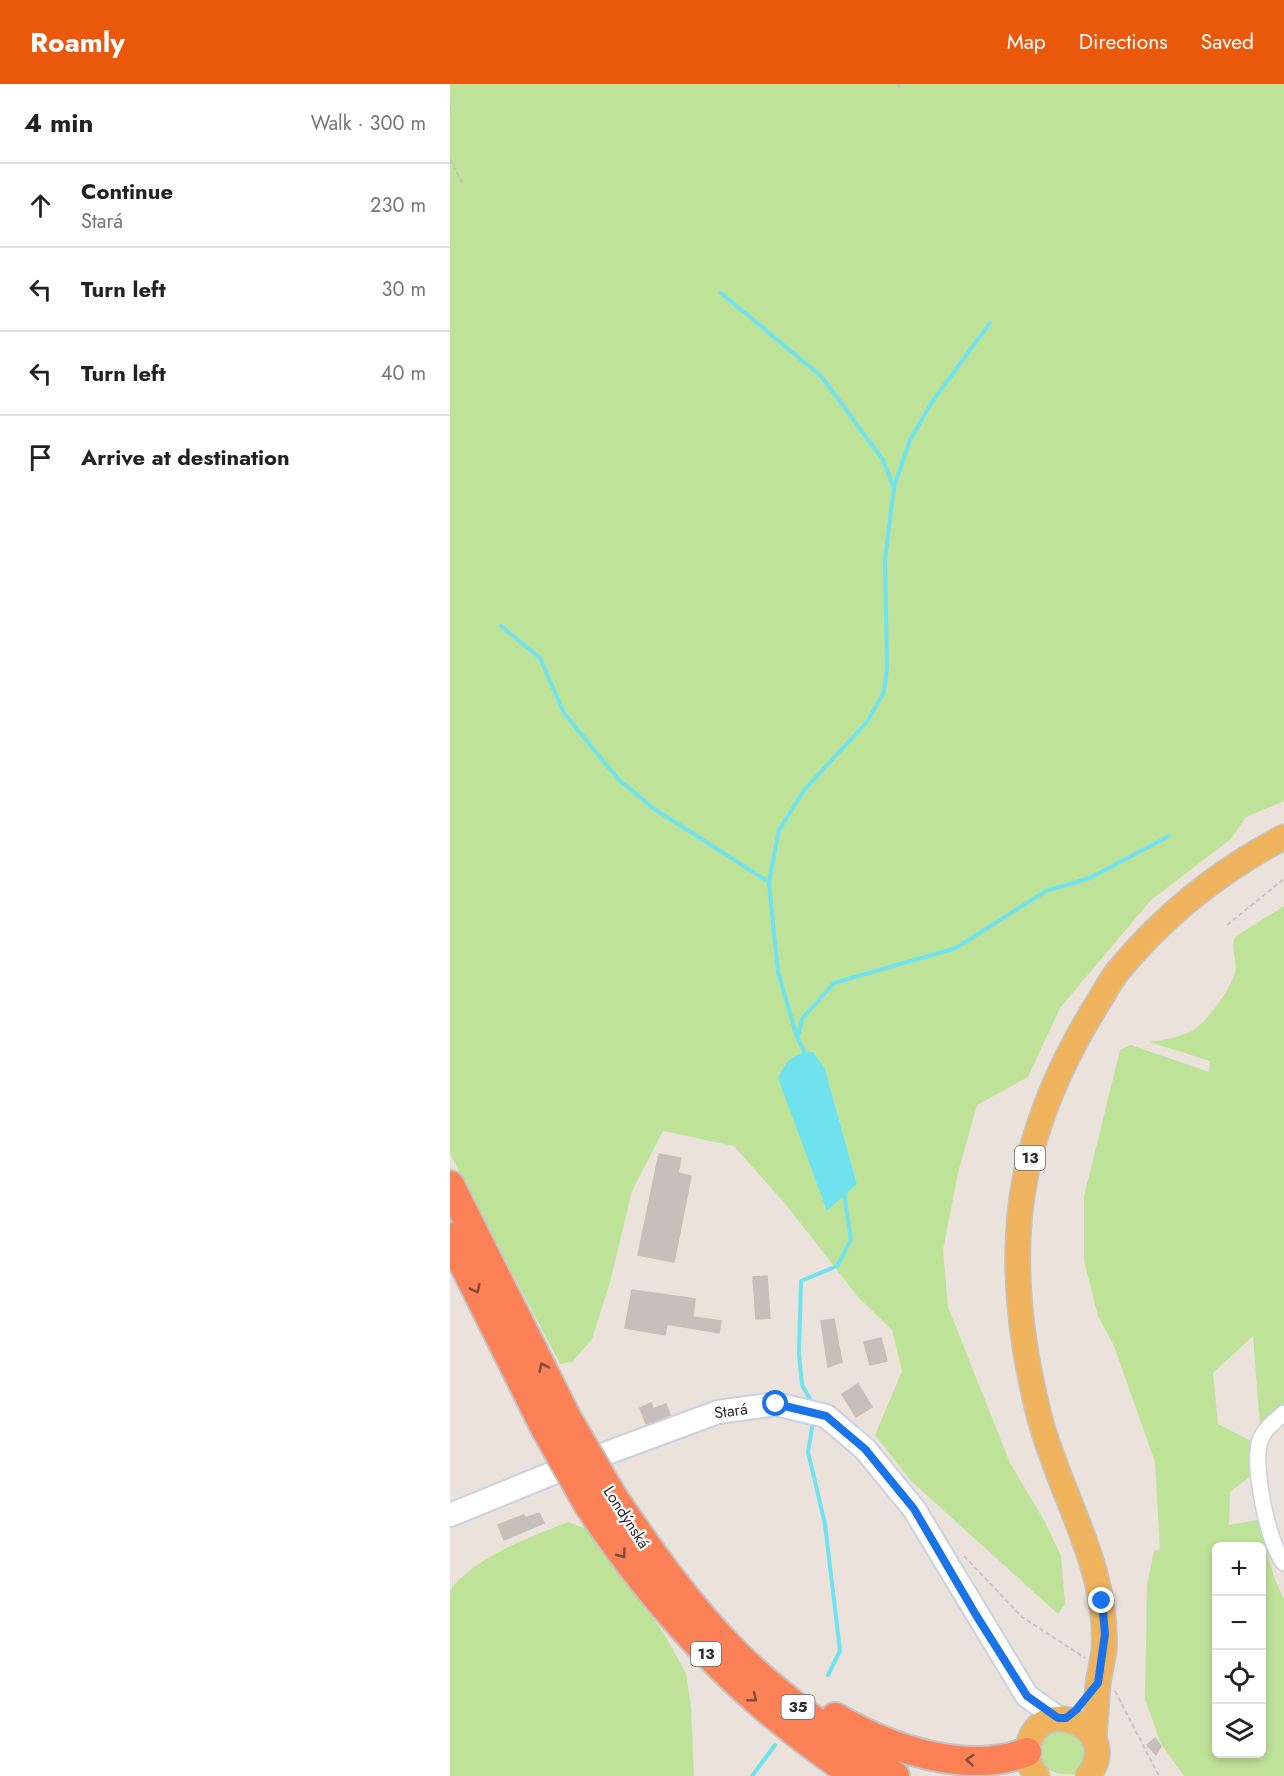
<!DOCTYPE html>
<meta charset="utf-8">
<style>
body{margin:0;font-family:Jost,sans-serif;background:#f2f2f2;color:#222}
.controls{position:absolute;right:18px;bottom:18px;display:grid;overflow:hidden;border-radius:9px;box-shadow:0 3px 9px #0003}
.controls button{width:54px;height:54px;display:grid;place-items:center;padding:0;border:0;border-bottom:2px solid #e0e0e0;background:#fff;color:#222;font:30px sans-serif}
.stop{position:absolute;width:18px;height:18px;margin:-14px;border:4px solid #1a73e8;border-radius:50%;background:#fff}
.stop.end{background:#1a73e8;border-color:#fff;box-shadow:0 2px 6px #0008}
.list{margin:0;padding:0;list-style:none}
h2{display:flex;justify-content:space-between;align-items:center;height:78px;margin:0;padding:0 24px;font-size:26px}
h2 small{font-size:20px;font-weight:400;color:#767676}
.list li{display:grid;grid-template-columns:39px 1fr auto;gap:18px;align-items:center;box-sizing:border-box;height:84px;padding:0 24px;border-top:2px solid #e0e0e0}
.list b{display:block;font-size:22px;white-space:nowrap}
.list p{margin:0;font-size:20px;white-space:nowrap;color:#767676}
.list em{font-size:20px;font-style:normal;color:#767676}
.icon{flex:none;width:33px;height:33px;fill:none;stroke:currentColor;stroke-width:2;stroke-linecap:round;stroke-linejoin:round}
.map{position:relative;flex:none;width:834px;height:1692px;overflow:hidden}
header{display:flex;align-items:center;gap:36px;box-sizing:border-box;height:84px;padding:0 30px;background:#ea580c;color:#fff}
header strong{font-size:28px}
nav{display:flex;gap:33px;margin-inline-start:auto;font-size:21px}
main{display:flex}
aside{flex:1;background:#fff}
.map>svg:first-child{display:block}
.green{fill:#bfe299;fill-rule:evenodd}
.water{fill:#70e2ed}
.lines{fill:none;stroke-linecap:round;stroke-linejoin:round}
.stream{stroke:#70e2ed;stroke-width:4}
.building{fill:#c7bfbb;stroke:#c7beb6;stroke-width:1.5}
.street-casing{stroke:#cad1dc;stroke-width:18}
.secondary-casing{stroke:#cad1dc;stroke-width:26}
.primary-casing{stroke:#c3c3c3;stroke-width:27}
.highway-casing{stroke:#c3c3c3;stroke-width:32}
.path{stroke:#c3c3c3;stroke-width:2;stroke-dasharray:4.5 3;stroke-linecap:butt}
.street{stroke:#fff;stroke-width:15}
.secondary{stroke:#fff;stroke-width:22}
.primary{stroke:#efb35e;stroke-width:24}
.highway{stroke:#fc8157;stroke-width:28}
.primary-bridge-casing{stroke:#c3c3c3;stroke-width:27;stroke-linecap:butt}
.highway-bridge-casing{stroke:#c3c3c3;stroke-width:32;stroke-linecap:butt}
.primary-bridge{stroke:#efb35e;stroke-width:24}
.highway-bridge{stroke:#fc8157;stroke-width:28}
.oneway{stroke:#7e4d3c}
.route{stroke:#1a73e8;stroke-width:8}
.labels{text-anchor:middle;stroke-width:4.5;stroke-linejoin:round;paint-order:stroke}
.shield{fill:#fff;stroke:#6a6a6a;stroke-width:1.5}
.shield-label{font-size:15px;font-weight:bold;fill:#2a2a2a}
.street-label{font-size:16px;fill:#2a2a2a;stroke:#fff}
</style>
<header>
<strong>Roamly</strong>
<nav><a>Map</a><a>Directions</a><a>Saved</a></nav>
</header>
<main>
<aside>
<h2>4 min<small>Walk · 300 m</small></h2>
<ul class="list">
<li><svg class="icon" aria-label="ahead" viewBox="0 0 24 24"><path d="M12 20V5M6 11l6-6 6 6"/></svg><div><b>Continue</b><p>Stará</p></div><em>230 m</em></li>
<li><svg class="icon" aria-label="left" viewBox="0 0 24 24"><path d="M17 20v-9H6M10 6l-5 5 5 5"/></svg><div><b>Turn left</b></div><em>30 m</em></li>
<li><svg class="icon" aria-label="left" viewBox="0 0 24 24"><path d="M17 20v-9H6M10 6l-5 5 5 5"/></svg><div><b>Turn left</b></div><em>40 m</em></li>
<li><svg class="icon" aria-label="arrive" viewBox="0 0 24 24"><path d="M6 21V4h12l-3 4 3 4H6"/></svg><div><b>Arrive at destination</b></div></li>
</ul>
</aside>
<div class="map">
<svg width="834" height="1692" viewBox="0 0 834 1692">
<rect width="100%" height="100%" fill="#ece2dc"/>
<g class="green">
<path d="M0,0H834V717L796,733L781,755L701,816L610,924L578,993L527,1021L508,1089L493,1166L498,1223L560,1379L595,1438L611,1472L615,1520L608,1530L461,1397L425,1351L452,1287L442,1246L408,1213L337,1122L284,1062L213,1047L182,1107L160,1198L142,1255L122,1278L110,1280L0,1070ZM363,968L375,985L407,1100L377,1127Z"/>
<path d="M834,822V1323L810,1341L803,1252L763,1289L768,1340L801,1357L802,1391L780,1408L779,1441L808,1436L824,1493L834,1515V1692H734L711,1660L695,1615L697,1501L704,1467L710,1465L705,1378L664,1262L648,1232L634,1177V1112L670,966L681,961L759,988L760,977L699,958C713,956 727,954 740,948C755,941 780,906 785,889C788,877 780,866 785,853ZM766,1462H812V1670H766Z"/>
<path d="M118,1438L137,1445L213,1548L236,1589L241,1623L244,1692H0V1506C25,1473 80,1453 118,1438Z"/>
<path d="M602,1645L627,1647L639,1669L627,1690C606,1692 586,1686 587,1663C588,1655 597,1649 602,1645Z"/>
</g>
<path class="water" d="M363,968L375,985L407,1100L377,1127L328,994C336,976 344,969 363,968Z"/>
<g class="lines">
<g class="stream">
<polyline points="271,209 372,293 433,376 444,404 435,475 437,584 434,608 417,638 355,705 329,746 319,798 328,888 347,953 356,971"/>
<polyline points="444,403 460,356 482,318 540,239"/>
<polyline points="51,542 90,574 114,629 168,695 203,724 319,798"/>
<polyline points="348,952 352,935 384,899 506,864 596,807 640,794 719,752"/>
<polyline points="363,1320 352,1301 349,1270 351,1197 387,1182 401,1156 394,1109"/>
<polyline points="363,1338 358,1368 375,1440 390,1567 378,1591"/>
<polyline points="302,1692 325,1661"/>
</g>
</g>
<g class="building">
<polygon points="209,1070 231,1074 228,1089 241,1092 224,1178 188,1171"/>
<polygon points="317,1192 320,1234 306,1235 303,1193"/>
<polygon points="182,1206 245,1215 243,1233 271,1237 269,1249 217,1240 215,1251 175,1244"/>
<polygon points="384,1235 392,1278 378,1283 371,1237"/>
<polygon points="431,1254 437,1277 420,1281 414,1258"/>
<polygon points="408,1300 422,1323 406,1333 392,1310"/>
<polygon points="201,1319 203,1325 216,1320 220,1331 196,1340 190,1324"/>
<polygon points="89,1429 94,1439 54,1456 48,1441 74,1431 76,1434"/>
<polygon points="705,1654 711,1662 706,1671 697,1661"/>
</g>
<g class="lines">
<g class="street-casing">
<path id="street" d="M834,1329C824,1338 814,1345 810,1357C802,1381 818,1460 834,1479"/>
</g>
<g class="secondary-casing">
<g id="secondary">
<path id="s1" d="M0,1431L103,1389L268,1328L326,1320L376,1332L415,1365L464,1425L577,1612L608,1634"/>
</g>
</g>
<g class="primary-casing">
<g id="primary">
<path d="M654,1567C659,1484 611,1413 590,1335C575,1277 566,1218 568,1159C570,1075 602,993 646,922C653,911 660,897 668,887C715,830 769,787 834,753"/>
<polyline points="644,1655 648,1599"/>
<path d="M587,1692C580,1684 576,1673 578,1662C590,1607 675,1645 638,1692"/>
</g>
</g>
<g class="highway-casing">
<g id="highway">
<polyline points="0,1101 118,1336"/>
<polyline points="0,1153 95,1344"/>
<path d="M163,1413C200,1468 239,1523 286,1570C333,1617 390,1656 445,1692"/>
<path d="M139,1422C211,1531 296,1619 406,1692"/>
<path d="M385,1633C438,1664 517,1692 577,1668"/>
</g>
</g>
<g class="path">
<polyline points="448,0 450,7"/>
<polyline points="0,21 0,31"/>
<polyline points="0,75 13,101"/>
<polyline points="777,841 834,795"/>
<polyline points="514,1472 572,1533 635,1574"/>
<polyline points="665,1607 709,1692"/>
</g>
<use href="#street" class="street"/>
<use href="#secondary" class="secondary"/>
<use href="#primary" class="primary"/>
<use href="#highway" class="highway"/>
<g class="primary-bridge-casing">
<polyline id="primary-bridge" points="648,1599 654,1567"/>
</g>
<g class="highway-bridge-casing">
<g id="highway-bridge">
<polyline points="118,1336 163,1413"/>
<polyline points="95,1344 139,1422"/>
</g>
</g>
<use href="#primary-bridge" class="primary-bridge"/>
<use href="#highway-bridge" class="highway-bridge"/>
</g>
<defs><path id="oneway-chevron" d="M-2-3.5L2.5 0L-2 3.5" fill="none" stroke-width="1.6" stroke-linecap="round" stroke-linejoin="round" transform="scale(1.5)"/></defs>
<g class="oneway">
<use href="#oneway-chevron" transform="translate(26 1205) rotate(64)"/>
<use href="#oneway-chevron" transform="translate(93 1283) rotate(-116)"/>
<use href="#oneway-chevron" transform="translate(172 1470) rotate(53)"/>
<use href="#oneway-chevron" transform="translate(303 1614) rotate(39)"/>
<use href="#oneway-chevron" transform="translate(520 1676) rotate(-176)"/>
</g>
<g class="lines">
<polyline class="route" points="326,1320 376,1332 415,1365 464,1425 526,1531 577,1612 608,1634 616,1634 626,1626 648,1599 655,1550 652,1517"/>
</g>
<g class="labels">
<g class="shield">
<rect x="565" y="1062" width="30" height="24" rx="4.5"/>
<rect x="241" y="1558" width="30" height="24" rx="4.5"/>
<rect x="331.5" y="1611" width="33" height="24" rx="4.5"/>
</g>
<g class="shield-label">
<text x="580" y="1079">13</text>
<text x="256" y="1575">13</text>
<text x="348" y="1628">35</text>
</g>
<g class="street-label">
<text dy="6" stroke="none"><textPath href="#s1" startOffset="300">Stará</textPath></text>
<text transform="translate(177 1433) rotate(57)" y="6">Londýnská</text>
</g>
</g>
</svg>
<div class="controls">
<button>+</button>
<button>−</button>
<button><svg class="icon" aria-label="locate" viewBox="0 0 24 24"><circle cx="12" cy="12" r="6"/><path d="M12 2v4M12 18v4M2 12h4M18 12h4"/></svg></button>
<button><svg class="icon" aria-label="layers" viewBox="0 0 24 24"><path d="M12 4l9 5-9 5-9-5zM3 14l9 5 9-5"/></svg></button>
</div>
<div class="stop" style="left:326px;top:1320px"></div>
<div class="stop end" style="left:652px;top:1517px"></div>
</div>
</main>
